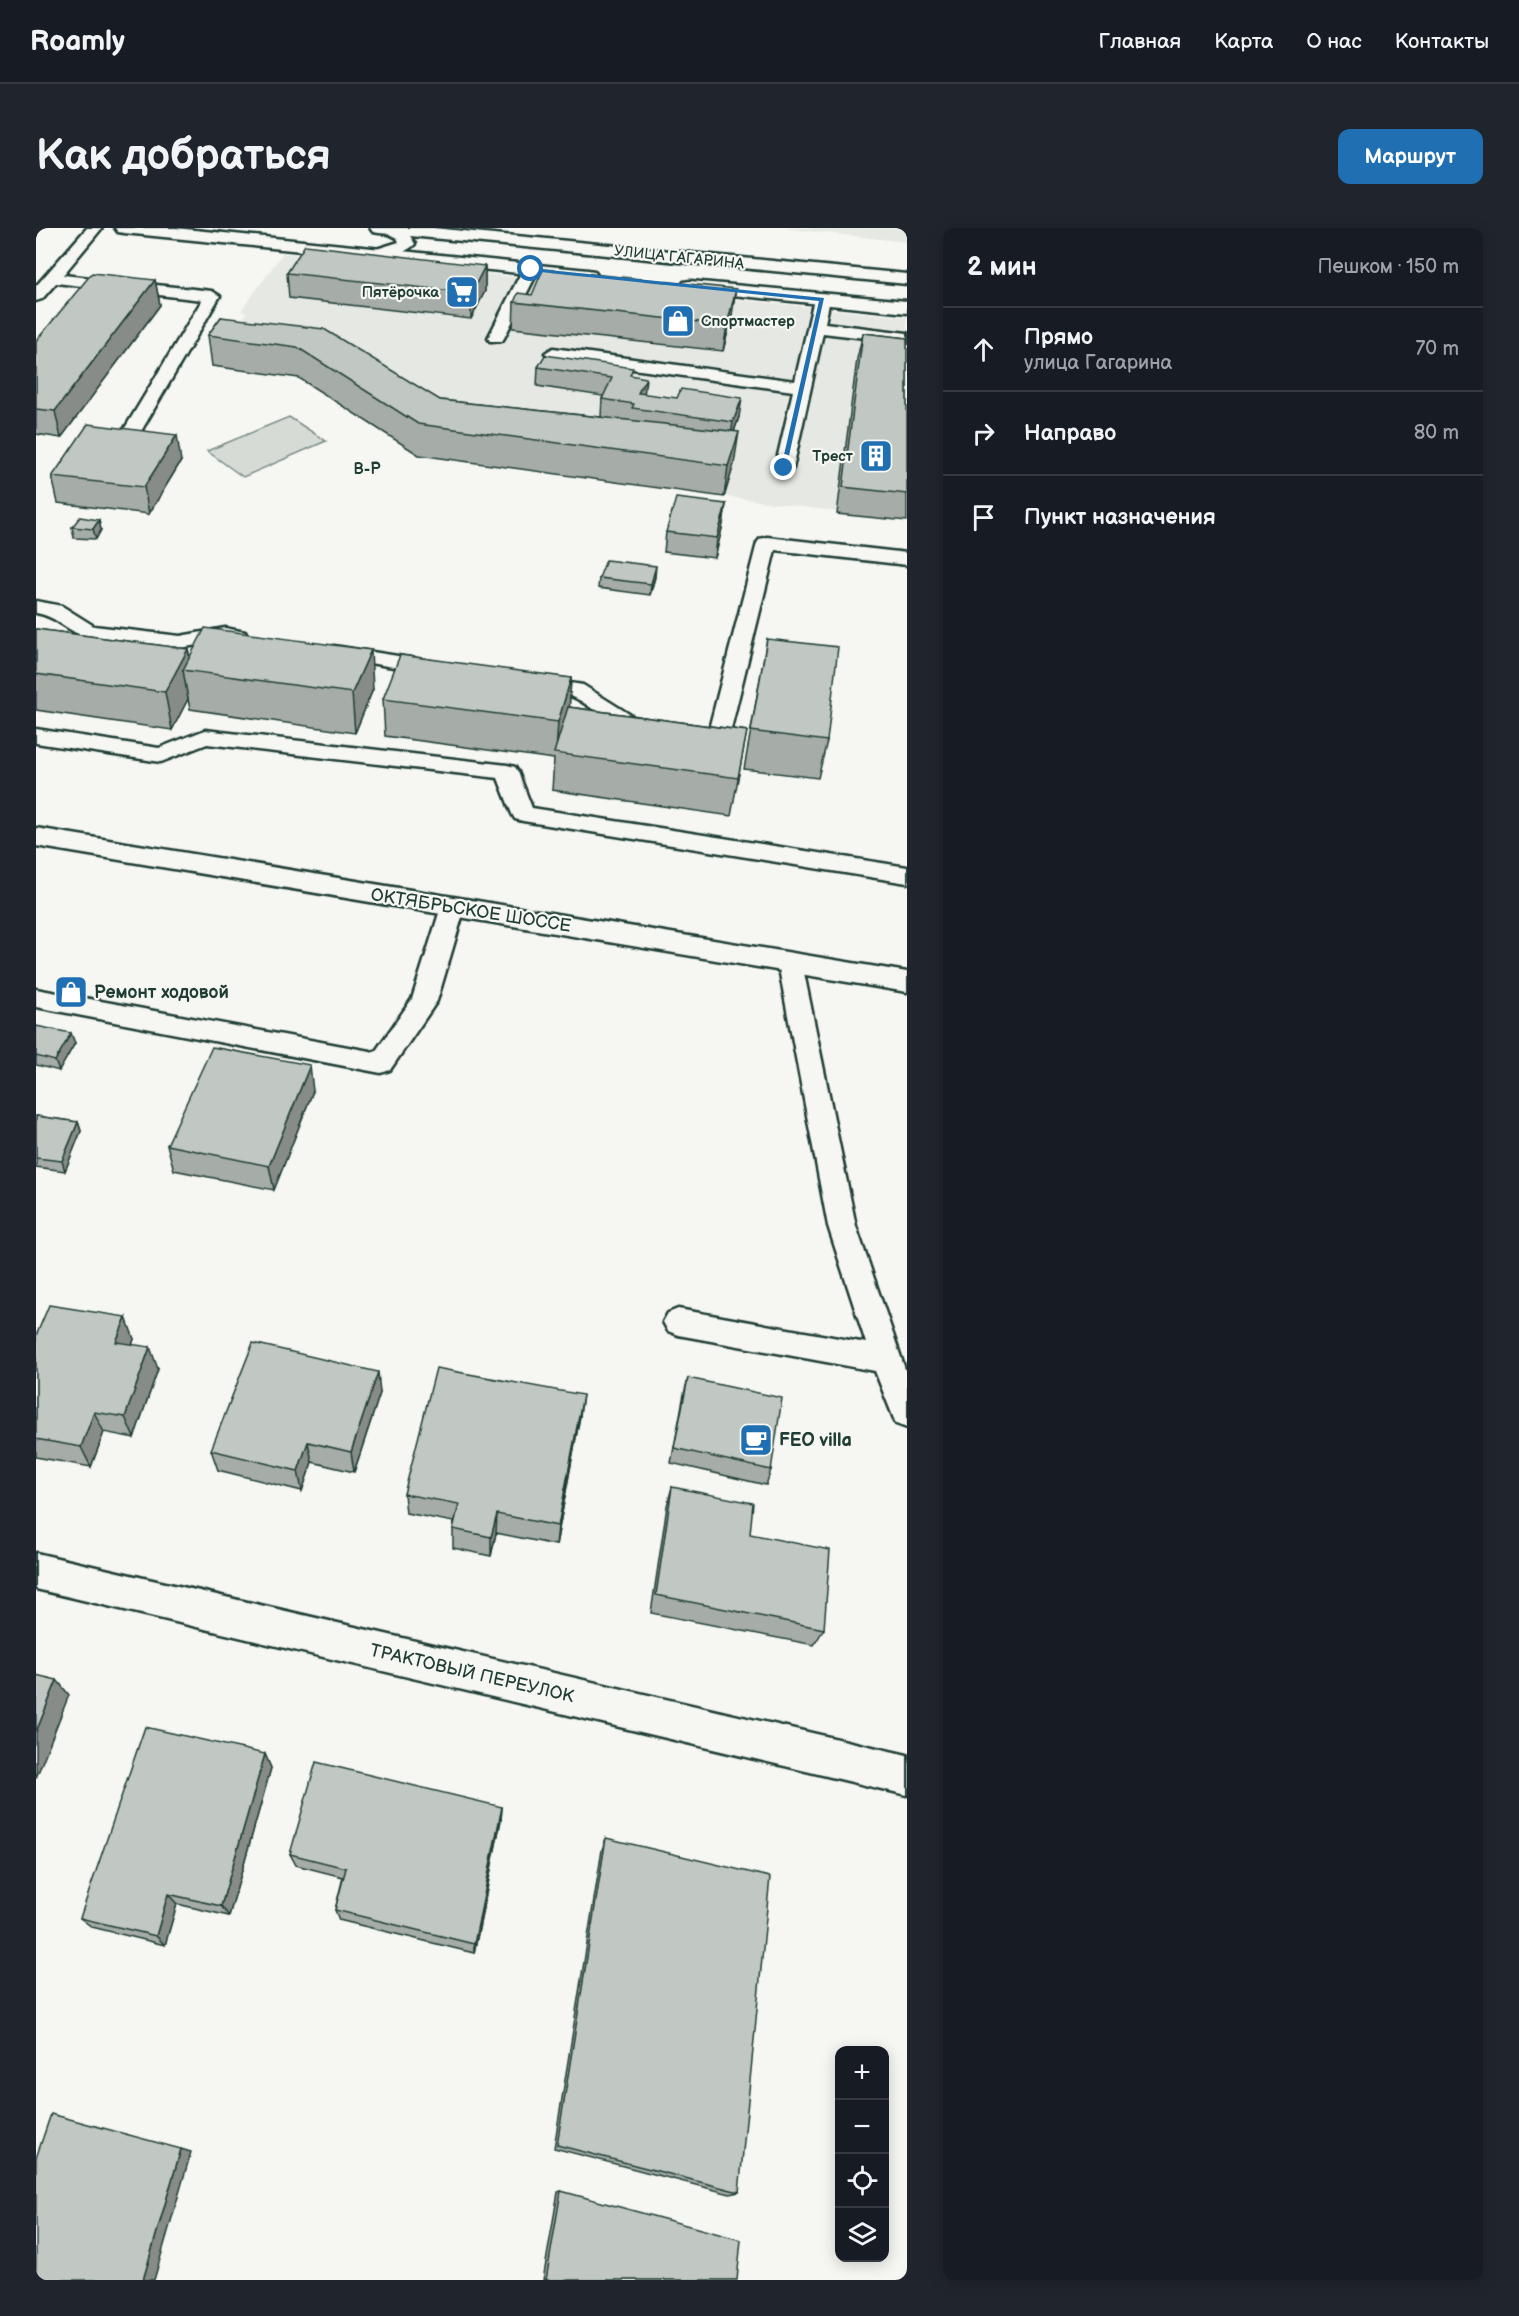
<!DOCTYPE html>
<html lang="ru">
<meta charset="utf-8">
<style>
body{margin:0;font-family:"Balsamiq Sans",sans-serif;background:#20242c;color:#f1f3f6}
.controls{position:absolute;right:18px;bottom:18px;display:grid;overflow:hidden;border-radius:12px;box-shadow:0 3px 15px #0003}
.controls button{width:54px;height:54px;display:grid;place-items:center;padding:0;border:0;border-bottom:2px solid #363941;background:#171b24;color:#f1f3f6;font:30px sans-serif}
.stop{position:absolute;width:18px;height:18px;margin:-14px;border:4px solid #1f6fb2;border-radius:50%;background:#fff}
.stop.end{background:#1f6fb2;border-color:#fff;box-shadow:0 2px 6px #0008}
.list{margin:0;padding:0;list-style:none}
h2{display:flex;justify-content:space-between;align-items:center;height:78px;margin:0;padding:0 24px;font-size:26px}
h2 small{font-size:20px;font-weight:400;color:#9ea1a6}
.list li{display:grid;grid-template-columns:39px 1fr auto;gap:18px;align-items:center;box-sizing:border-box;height:84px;padding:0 24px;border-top:2px solid #363941}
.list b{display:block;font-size:22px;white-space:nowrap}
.list p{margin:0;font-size:20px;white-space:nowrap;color:#9ea1a6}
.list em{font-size:20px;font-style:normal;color:#9ea1a6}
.icon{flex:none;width:33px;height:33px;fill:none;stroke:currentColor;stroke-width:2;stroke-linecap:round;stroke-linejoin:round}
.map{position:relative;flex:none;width:871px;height:2052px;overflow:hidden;border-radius:12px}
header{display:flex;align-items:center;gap:36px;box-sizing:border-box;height:84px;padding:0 30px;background:#171b24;border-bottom:2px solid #363941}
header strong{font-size:28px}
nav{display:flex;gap:33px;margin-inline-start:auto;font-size:21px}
.intro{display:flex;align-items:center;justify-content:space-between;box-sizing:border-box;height:144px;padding:0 36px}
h1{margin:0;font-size:42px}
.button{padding:15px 27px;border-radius:12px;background:#1f6fb2;color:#fff;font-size:21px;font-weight:700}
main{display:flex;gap:36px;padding:0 36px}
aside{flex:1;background:#171b24;border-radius:12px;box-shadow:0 3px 15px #0003}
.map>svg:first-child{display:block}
.built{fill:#e6e8e4}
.green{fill:#d6dbd6;stroke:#7a8c85;stroke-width:1.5}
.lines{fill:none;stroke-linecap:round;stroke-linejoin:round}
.service-casing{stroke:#1f3d34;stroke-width:5}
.minor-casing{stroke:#1f3d34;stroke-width:5}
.tertiary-casing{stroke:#1f3d34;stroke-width:5}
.service{fill:#f6f6f2;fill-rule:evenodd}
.minor{fill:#f6f6f2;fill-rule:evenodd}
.tertiary{fill:#f6f6f2;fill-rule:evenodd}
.wall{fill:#a6aca8;stroke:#1f3d34;stroke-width:1.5}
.shaded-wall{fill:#878c88;stroke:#1f3d34;stroke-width:1.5}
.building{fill:#c1c8c3;stroke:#1f3d34;stroke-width:1.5}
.route{fill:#1f6fb2}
.labels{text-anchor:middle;stroke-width:4.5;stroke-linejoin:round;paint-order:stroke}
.far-street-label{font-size:15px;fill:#1f3d34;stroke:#f6f6f2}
.far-poi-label{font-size:15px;font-weight:bold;fill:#1f3d34;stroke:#f6f6f2;text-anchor:end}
.far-neighbourhood-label{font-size:16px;font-weight:bold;fill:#1f3d34;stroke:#f6f6f2}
.street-label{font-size:18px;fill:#1f3d34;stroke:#f6f6f2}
.poi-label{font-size:18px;font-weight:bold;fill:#1f3d34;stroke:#f6f6f2;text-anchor:start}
</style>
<header>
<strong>Roamly</strong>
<nav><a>Главная</a><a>Карта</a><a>О нас</a><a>Контакты</a></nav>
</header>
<div class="intro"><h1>Как добраться</h1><a class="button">Маршрут</a></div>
<main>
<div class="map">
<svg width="871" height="2052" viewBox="0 0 871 2052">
<rect width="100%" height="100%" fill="#f6f6f2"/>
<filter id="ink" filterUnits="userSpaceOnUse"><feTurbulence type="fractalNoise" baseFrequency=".0167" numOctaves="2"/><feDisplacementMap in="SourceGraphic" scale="12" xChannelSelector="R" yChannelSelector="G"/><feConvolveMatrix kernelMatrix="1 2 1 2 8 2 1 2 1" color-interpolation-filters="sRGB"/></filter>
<g filter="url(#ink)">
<g class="built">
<polygon points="747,0 871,0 871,14"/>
<polygon points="247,25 871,89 871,293 383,227 263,150 176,138 211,85 205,83"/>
</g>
<polygon class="green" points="253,189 290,213 207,249 171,223"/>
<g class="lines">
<g class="service-casing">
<g id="service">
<polygon points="51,0 66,0 27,47 176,63 184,68 104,205 101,209 89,209 86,205 166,72 20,55 6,71 0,73 0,58"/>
<path d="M347,0C364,0 371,0 379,16C369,26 347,33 334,29L331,26L334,23L363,14L361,10L349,4Z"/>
<polygon points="495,36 503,41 468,110 466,113 454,113 452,110 487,41"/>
<polygon points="786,66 794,71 789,95 871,105 871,115 787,105 757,240 754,244 742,244 739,240 757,163 517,130 509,125 517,120 759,153 778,71"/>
<polygon points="731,309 871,325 871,337 739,322 693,509 690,514 682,516 645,509 642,504 645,499 653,497 673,501 721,315 724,311"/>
<path d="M0,373L26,378L58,398L144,408L189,400L209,404L212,408L209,412L202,414L189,412L144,420L53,410C33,405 21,388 0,385Z"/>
<polygon points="298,418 400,434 407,436 410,440 407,444 400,446 291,428 288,424 291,420"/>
<path d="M496,449L547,457L598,489L619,493L622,498L619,503C585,512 563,480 535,468C521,462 503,463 489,460L486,455L489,450Z"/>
<polygon points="0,501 123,520 169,502 471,537 479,539 482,544 496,580 871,639 871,655 487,593 479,591 476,586 462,550 171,516 125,534 0,515"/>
<polygon points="417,671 425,673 429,679 401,773 354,842 345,845 0,779 0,761 339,824 376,771 405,679 409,673"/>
<polygon points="754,726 763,729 766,735 820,998 871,1147 871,1200 860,1196 839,1143 642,1107 632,1103 627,1094 632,1085 642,1081 830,1115 792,998 742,735 745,729"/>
</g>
</g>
<g class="minor-casing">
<g id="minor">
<polygon points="0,600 871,744 871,764 0,618"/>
<polygon points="0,1325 871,1527 871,1567 0,1361"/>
</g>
</g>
<g class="tertiary-casing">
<g id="tertiary">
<polygon points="79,0 139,0 552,42 558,43 561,47 558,51 552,52 88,5 82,4"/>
<polygon points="334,0 397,0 871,46 871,56 343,5 337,4"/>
<polygon points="654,53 871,73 871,85 648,62 645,58 648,54"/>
</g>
</g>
<use href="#service" class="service"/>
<use href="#minor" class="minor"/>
<use href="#tertiary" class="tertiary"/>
</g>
<g class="wall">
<polygon points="449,38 449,63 435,91 253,70 251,45"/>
<polygon points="119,52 124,77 25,210 0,206 0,113"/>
<polygon points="478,74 696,87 687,123 477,100"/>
<polygon points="185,89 404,172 565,189 566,171 567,168 501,158 502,139 597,148 608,166 703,189 698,204 698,236 688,269 383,227 263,150 176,138 172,107"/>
<polygon points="827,105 871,110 871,293 801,286 821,131"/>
<polygon points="145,233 113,286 22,275 16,249"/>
<polygon points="690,276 687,296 679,330 628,324 630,304"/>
<polygon points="63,292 65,302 60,311 38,310 36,299"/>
<polygon points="619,349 614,367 562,360 563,350"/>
<polygon points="0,401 152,421 154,429 337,461 319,505 154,481 152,471 136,502 0,482"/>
<polygon points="731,411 791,513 782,550 708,541"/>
<polygon points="535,450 533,479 711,503 695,588 516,562 518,531 349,508 347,471"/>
<polygon points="0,798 39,815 23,843 0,837"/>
<polygon points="277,863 238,962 138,942 131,917"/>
<polygon points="0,888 42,894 45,903 29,943 0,939"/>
<polygon points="0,1108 98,1111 96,1117 122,1141 98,1210 68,1204 55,1239 0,1229"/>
<polygon points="652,1150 735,1242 730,1257 635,1235 648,1166"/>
<polygon points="344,1165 318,1244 276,1234 266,1263 182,1242 175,1222"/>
<polygon points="544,1188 520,1317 460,1305 455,1328 417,1320 417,1301 418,1294 370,1285 368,1266"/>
<polygon points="636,1259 788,1401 778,1417 615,1385 631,1278"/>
<polygon points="229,1526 235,1540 193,1688 141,1676 129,1717 56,1699 44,1690"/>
<polygon points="466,1579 465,1592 438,1725 303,1692 299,1682 307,1649 260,1637 254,1626"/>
<polygon points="570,1610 703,1964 694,1966 518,1920 566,1622"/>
<polygon points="525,1963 701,2052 507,2052 522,1964"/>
</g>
<g class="shaded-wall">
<polygon points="449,38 449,63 435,91 435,65"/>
<polygon points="119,52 124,77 25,210 19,183"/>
<polygon points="700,61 696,87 687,123 691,97"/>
<polygon points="610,150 608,169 602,165"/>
<polygon points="706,170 703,189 694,214 697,194"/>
<polygon points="703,204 698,236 688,269 692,238"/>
<polygon points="141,207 145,233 113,286 108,259"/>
<polygon points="690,276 687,296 679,330 681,310"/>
<polygon points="63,292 65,302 60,311 57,301"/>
<polygon points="620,338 619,349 614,367 615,356"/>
<polygon points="152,421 156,443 147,442 152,471 136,502 129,464"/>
<polygon points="335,422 337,461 319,505 316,465"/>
<polygon points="535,450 533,487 520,525 522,494"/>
<polygon points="35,805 39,815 23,843 19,833"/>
<polygon points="274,837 277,863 238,962 233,938"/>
<polygon points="42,894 45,903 29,943 26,933"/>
<polygon points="90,1089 98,1111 89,1136 80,1114"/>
<polygon points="114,1119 122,1141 98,1210 89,1189"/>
<polygon points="342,1144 344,1165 318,1244 315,1224"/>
<polygon points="547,1167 544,1188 520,1317 522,1298"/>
<polygon points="58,1184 68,1204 55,1239 45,1219"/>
<polygon points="272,1214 276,1234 266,1263 262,1243"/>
<polygon points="461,1286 460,1305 455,1328 455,1309"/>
<polygon points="21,1452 33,1467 0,1550 0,1504"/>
<polygon points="229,1526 235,1540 193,1688 185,1678"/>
<polygon points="466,1579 465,1592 438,1725 438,1716"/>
<polygon points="132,1666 141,1676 129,1717 120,1708"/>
<polygon points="145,1921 155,1924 118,2052 107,2052"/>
</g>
<g class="building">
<polygon points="269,17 449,38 435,65 251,45"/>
<polygon points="507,41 700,61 691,97 478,74 482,65 496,67"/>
<polygon points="56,45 119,52 19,183 0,181 0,113"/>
<polygon points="185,89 288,101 404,172 703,204 692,238 382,196 261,119 172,107"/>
<polygon points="827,105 871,110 871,266 807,259"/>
<polygon points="509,127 597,140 594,147 610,150 602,165 641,170 645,161 706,170 697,194 596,180 598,176 566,171 576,150 502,139"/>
<polygon points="52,196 141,207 108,259 16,249"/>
<polygon points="640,270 690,276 681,310 630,304"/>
<polygon points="44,289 63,292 57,301 36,299"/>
<polygon points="570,332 620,338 615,356 563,350"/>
<polygon points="169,400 335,422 316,465 147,442"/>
<polygon points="0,401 152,421 129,464 0,446"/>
<polygon points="731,411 802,419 791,513 715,503"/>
<polygon points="364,427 535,450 522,494 347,471"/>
<polygon points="532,479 711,503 702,550 518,525"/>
<polygon points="0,798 35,805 19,833 0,828"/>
<polygon points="176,819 274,837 233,938 131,917"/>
<polygon points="0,888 42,894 26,933 0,930"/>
<polygon points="13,1077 90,1089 80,1114 114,1119 89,1189 58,1184 45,1219 0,1211 0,1108"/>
<polygon points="217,1115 342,1144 315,1224 272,1214 262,1243 175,1222"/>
<polygon points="400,1140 547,1167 522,1298 461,1286 455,1309 417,1301 423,1276 368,1266"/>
<polygon points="652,1150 746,1170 735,1242 638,1220"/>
<polygon points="636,1259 717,1275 714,1306 794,1322 788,1401 620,1367"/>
<polygon points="0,1447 21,1452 0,1504"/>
<polygon points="109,1499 229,1526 185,1678 132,1666 120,1708 44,1690"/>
<polygon points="280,1534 466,1579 438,1716 299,1682 310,1640 254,1626"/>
<polygon points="570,1610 734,1649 703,1964 521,1917"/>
<polygon points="15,1886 145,1921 107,2052 0,2052 0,1930"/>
<polygon points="525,1963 705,2012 701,2052 510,2052"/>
</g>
</g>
<polygon class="route" points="493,40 788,70 750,241 745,240 783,73 495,43"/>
<defs>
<g id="supermarket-square" transform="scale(1.725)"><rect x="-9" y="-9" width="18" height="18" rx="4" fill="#1f6fb2" stroke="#f6f6f2"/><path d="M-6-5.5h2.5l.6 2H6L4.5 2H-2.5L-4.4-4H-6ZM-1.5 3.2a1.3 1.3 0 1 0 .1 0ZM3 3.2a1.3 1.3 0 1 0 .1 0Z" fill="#fff"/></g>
<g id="shop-square" transform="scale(1.725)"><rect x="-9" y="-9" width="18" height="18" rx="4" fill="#1f6fb2" stroke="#f6f6f2"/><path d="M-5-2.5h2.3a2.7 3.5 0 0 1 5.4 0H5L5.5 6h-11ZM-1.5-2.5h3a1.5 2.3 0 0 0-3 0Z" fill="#fff"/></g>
<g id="building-square" transform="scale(1.725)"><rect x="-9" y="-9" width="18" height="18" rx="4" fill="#1f6fb2" stroke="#f6f6f2"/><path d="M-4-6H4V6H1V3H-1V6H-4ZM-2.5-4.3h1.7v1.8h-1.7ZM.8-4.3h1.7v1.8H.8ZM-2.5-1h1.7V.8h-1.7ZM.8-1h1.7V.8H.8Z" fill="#fff"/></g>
<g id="cafe-square" transform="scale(1.725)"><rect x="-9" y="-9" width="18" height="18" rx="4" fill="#1f6fb2" stroke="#f6f6f2"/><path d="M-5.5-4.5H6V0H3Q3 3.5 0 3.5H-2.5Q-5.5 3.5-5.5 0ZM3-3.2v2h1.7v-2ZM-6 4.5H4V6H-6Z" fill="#fff"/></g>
</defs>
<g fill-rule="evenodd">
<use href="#supermarket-square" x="426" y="64"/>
<use href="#shop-square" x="642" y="93"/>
<use href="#building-square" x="840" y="228"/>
<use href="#shop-square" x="35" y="764"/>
<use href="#cafe-square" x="720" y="1212"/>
</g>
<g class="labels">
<g class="far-street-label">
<text transform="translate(643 29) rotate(6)" y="5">УЛИЦА ГАГАРИНА</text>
</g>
<g class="far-poi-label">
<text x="403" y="69">Пятёрочка</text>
<text x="665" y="98" text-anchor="start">Спортмастер</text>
<text x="817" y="233">Трест</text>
</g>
<g class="far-neighbourhood-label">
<text x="331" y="246">В-Р</text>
</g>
<g class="street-label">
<text transform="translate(435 682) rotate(9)" y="6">ОКТЯБРЬСКОЕ ШОССЕ</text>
<text transform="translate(436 1445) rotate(13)" y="6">ТРАКТОВЫЙ ПЕРЕУЛОК</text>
</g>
<g class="poi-label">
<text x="58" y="770">Ремонт ходовой</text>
<text x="743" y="1218">FEO villa</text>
</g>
</g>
</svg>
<div class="controls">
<button>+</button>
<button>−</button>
<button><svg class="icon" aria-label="locate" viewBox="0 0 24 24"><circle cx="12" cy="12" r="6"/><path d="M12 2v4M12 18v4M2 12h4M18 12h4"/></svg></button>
<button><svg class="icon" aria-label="layers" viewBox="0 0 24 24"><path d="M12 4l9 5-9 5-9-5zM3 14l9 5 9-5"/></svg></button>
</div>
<div class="stop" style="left:495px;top:41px"></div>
<div class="stop end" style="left:748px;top:240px"></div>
</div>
<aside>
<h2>2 мин<small>Пешком · 150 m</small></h2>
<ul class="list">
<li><svg class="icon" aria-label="ahead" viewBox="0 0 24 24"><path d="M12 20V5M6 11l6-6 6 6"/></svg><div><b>Прямо</b><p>улица Гагарина</p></div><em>70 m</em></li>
<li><svg class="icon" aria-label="right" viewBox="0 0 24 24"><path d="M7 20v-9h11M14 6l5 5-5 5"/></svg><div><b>Направо</b></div><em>80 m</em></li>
<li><svg class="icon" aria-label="arrive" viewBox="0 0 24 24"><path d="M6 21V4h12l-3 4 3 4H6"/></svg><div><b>Пункт назначения</b></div></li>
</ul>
</aside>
</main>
